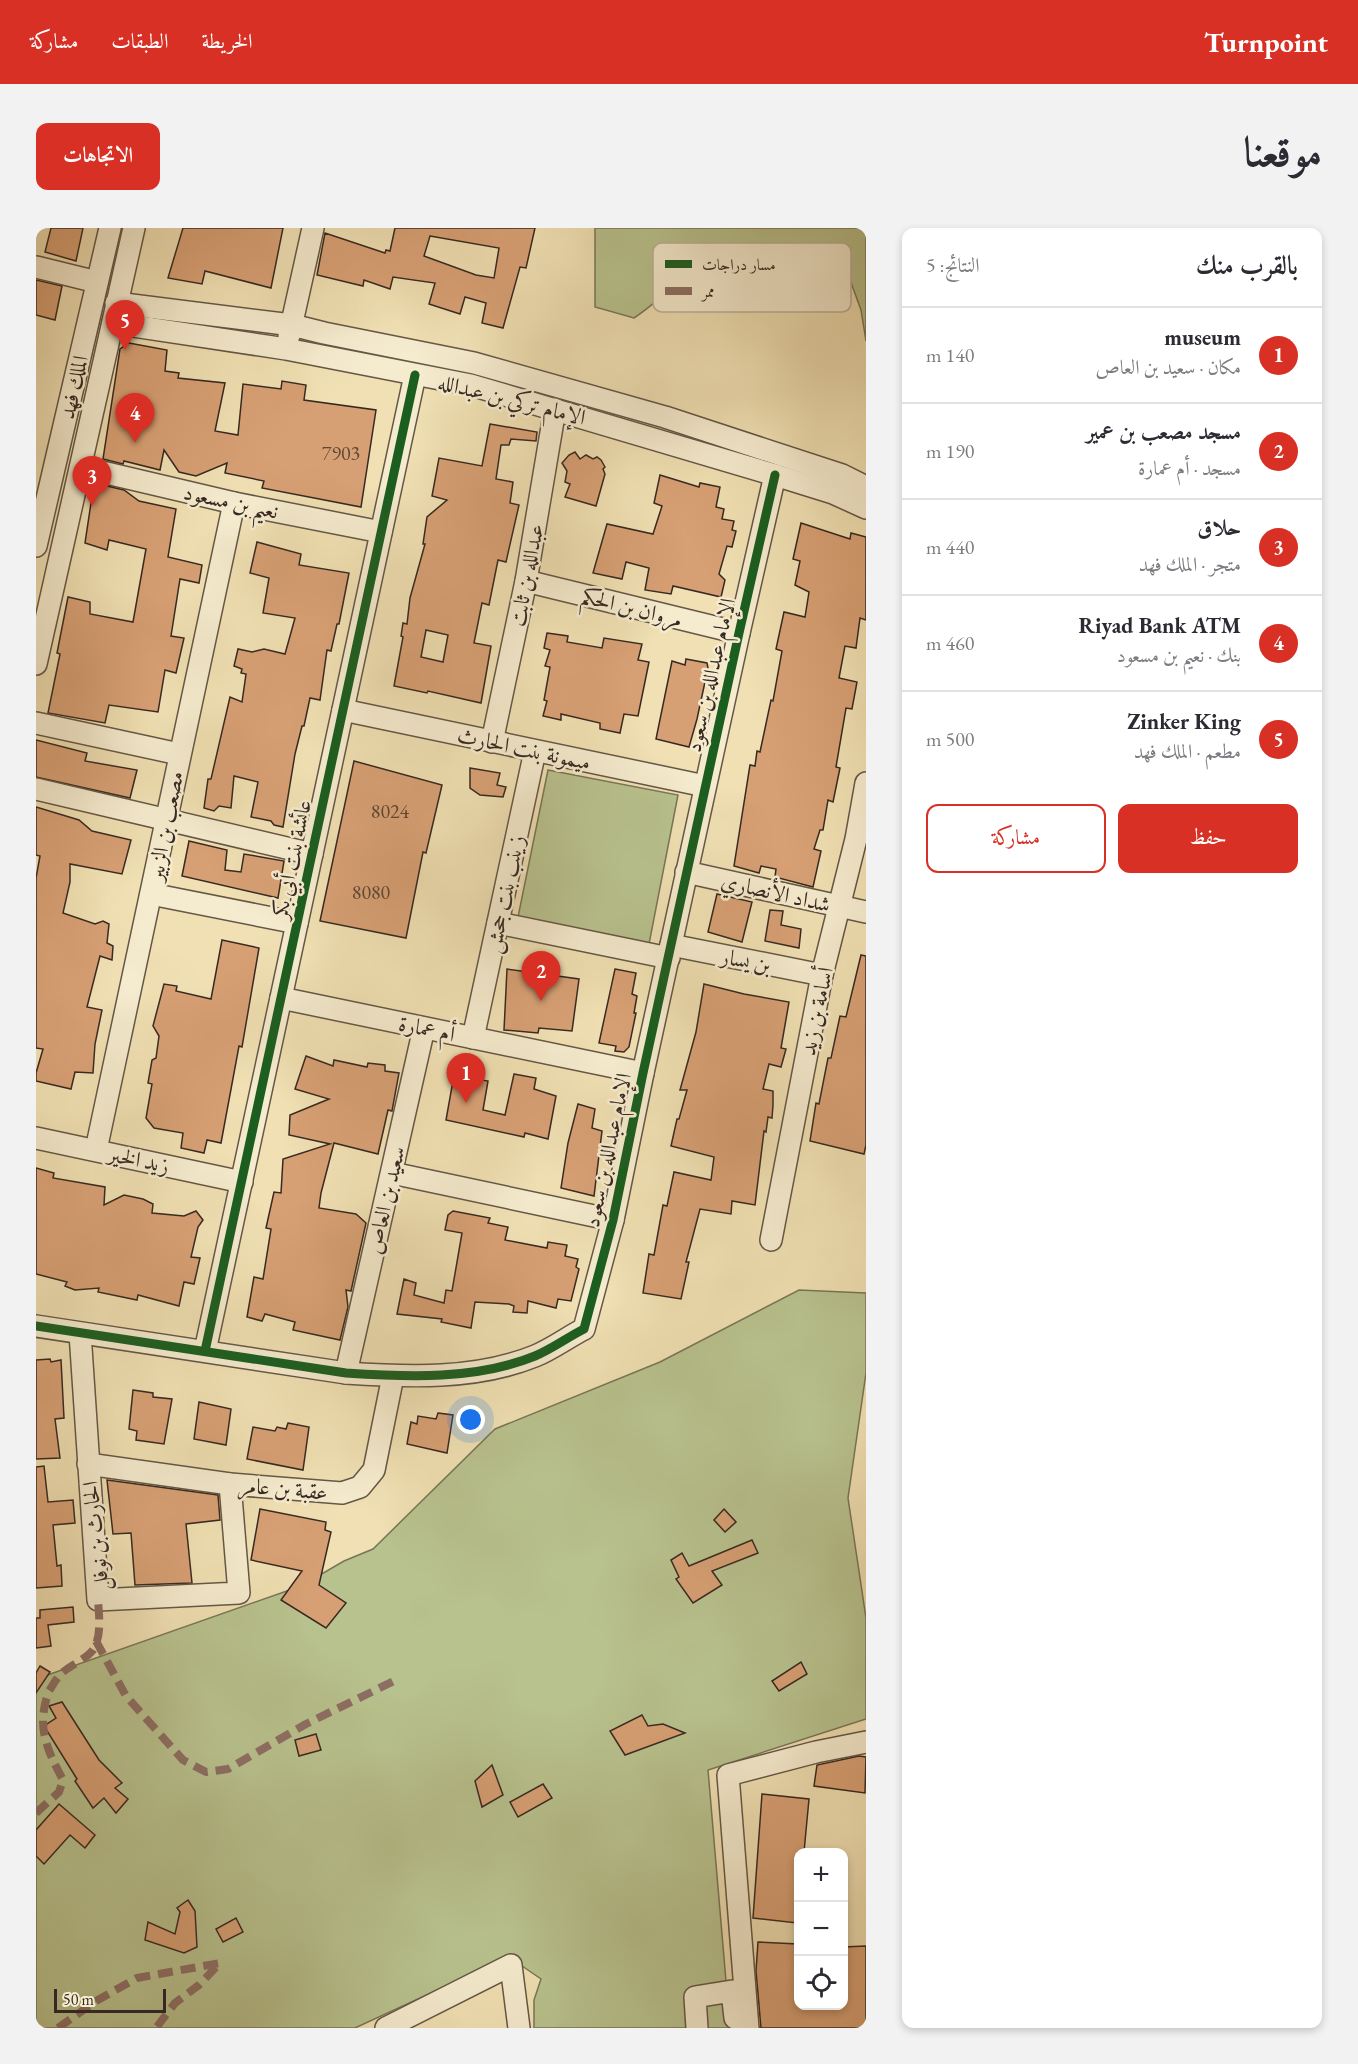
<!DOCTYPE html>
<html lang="ar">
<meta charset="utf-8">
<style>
body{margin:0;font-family:"EB Garamond",Amiri,serif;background:#f2f2f3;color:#2b2b33;direction:rtl}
.controls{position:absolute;right:18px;bottom:18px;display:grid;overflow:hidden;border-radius:12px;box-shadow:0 3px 9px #0003}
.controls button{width:54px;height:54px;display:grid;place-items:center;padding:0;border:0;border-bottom:2px solid #e1e1e2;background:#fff;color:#2b2b33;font:30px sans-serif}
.scale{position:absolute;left:18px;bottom:15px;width:112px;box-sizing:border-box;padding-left:6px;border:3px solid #372922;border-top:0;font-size:16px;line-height:21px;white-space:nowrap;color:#372922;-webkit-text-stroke:4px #f5ebce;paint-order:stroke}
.you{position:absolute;left:435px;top:1192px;width:21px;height:21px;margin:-15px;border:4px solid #fff;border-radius:50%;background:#1a73e8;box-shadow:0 0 0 9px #1a73e833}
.badge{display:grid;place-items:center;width:39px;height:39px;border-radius:50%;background:#d93025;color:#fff;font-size:20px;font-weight:700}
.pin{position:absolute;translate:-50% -50px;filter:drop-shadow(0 2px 3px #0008)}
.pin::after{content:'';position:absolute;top:32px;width:21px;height:18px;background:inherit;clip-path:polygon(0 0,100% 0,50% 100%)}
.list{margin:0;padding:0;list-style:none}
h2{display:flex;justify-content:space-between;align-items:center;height:78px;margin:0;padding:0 24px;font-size:26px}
h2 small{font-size:20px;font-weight:400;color:#7c7c81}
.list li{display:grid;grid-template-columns:39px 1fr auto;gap:18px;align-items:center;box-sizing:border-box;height:96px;padding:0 24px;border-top:2px solid #e1e1e2}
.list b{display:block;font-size:22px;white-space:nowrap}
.list p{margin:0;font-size:20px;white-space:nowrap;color:#7c7c81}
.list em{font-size:20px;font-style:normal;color:#7c7c81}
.actions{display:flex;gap:12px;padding:18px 24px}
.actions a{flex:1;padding:14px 0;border:2px solid #d93025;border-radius:12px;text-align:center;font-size:21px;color:#d93025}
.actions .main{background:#d93025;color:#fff}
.icon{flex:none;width:33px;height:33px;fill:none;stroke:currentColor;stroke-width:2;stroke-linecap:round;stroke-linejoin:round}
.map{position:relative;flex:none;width:830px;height:1800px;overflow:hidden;direction:ltr;border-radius:12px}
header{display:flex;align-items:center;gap:36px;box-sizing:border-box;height:84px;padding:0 30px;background:#d93025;color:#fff}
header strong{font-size:28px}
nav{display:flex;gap:33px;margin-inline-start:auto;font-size:21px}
.intro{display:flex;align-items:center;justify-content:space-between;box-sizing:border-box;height:144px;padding:0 36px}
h1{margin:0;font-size:42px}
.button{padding:15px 27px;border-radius:12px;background:#d93025;color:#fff;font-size:21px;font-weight:700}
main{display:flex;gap:36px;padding:0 36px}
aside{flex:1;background:#fff;border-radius:12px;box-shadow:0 3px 9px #0003}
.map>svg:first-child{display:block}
.green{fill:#b8c28e;stroke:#787658;stroke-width:1.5}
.building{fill:#d7a074;stroke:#372922;stroke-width:1.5;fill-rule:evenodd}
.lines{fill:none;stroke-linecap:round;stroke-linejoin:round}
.minor-casing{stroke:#655746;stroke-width:24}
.minor{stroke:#f5ebce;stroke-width:21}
.quiet{stroke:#8d6e63;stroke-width:8;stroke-dasharray:15 8;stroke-linecap:butt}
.cycleway-casing{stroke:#f5ebce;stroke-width:13}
.cycleway{stroke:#1b5e20;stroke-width:9}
.labels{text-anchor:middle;stroke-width:5;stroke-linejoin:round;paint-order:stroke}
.number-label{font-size:20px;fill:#5f4736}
.street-label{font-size:22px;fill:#372922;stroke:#f5ebce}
.key{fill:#f5ebce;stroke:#bcb19a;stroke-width:1.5}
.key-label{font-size:16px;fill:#372922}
</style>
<header>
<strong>Turnpoint</strong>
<nav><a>الخريطة</a><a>الطبقات</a><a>مشاركة</a></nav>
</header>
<div class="intro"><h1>موقعنا</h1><a class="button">الاتجاهات</a></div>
<main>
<aside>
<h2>بالقرب منك<small>النتائج: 5</small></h2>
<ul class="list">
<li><span class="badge">1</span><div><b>museum</b><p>مكان · سعيد بن العاص</p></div><em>140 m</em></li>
<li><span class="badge">2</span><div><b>مسجد مصعب بن عمير</b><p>مسجد · أم عمارة</p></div><em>190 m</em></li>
<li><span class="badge">3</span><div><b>حلاق</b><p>متجر · الملك فهد</p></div><em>440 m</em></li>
<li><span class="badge">4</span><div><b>Riyad Bank ATM</b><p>بنك · نعيم بن مسعود</p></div><em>460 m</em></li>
<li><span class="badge">5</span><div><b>Zinker King</b><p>مطعم · الملك فهد</p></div><em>500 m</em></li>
</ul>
<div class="actions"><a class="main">حفظ</a><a>مشاركة</a></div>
</aside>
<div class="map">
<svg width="830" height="1800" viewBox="0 0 830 1800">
<rect width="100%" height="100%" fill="#f0e0b3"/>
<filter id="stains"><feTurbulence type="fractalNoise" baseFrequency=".00333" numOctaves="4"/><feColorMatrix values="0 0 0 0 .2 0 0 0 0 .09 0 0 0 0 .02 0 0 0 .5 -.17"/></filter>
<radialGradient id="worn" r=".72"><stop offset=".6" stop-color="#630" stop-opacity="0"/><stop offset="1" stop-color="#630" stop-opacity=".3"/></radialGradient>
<g class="green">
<path d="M559,0H830V113L825,82L813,49C770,29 717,8 672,33C645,49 624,73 598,90L559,79Z"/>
<polygon points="512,542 642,567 613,716 482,689"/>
<polygon points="763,1062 830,1065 830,1145 812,1270 830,1390 830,1491 672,1542 694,1800 498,1800 498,1772 505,1751 473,1729 319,1800 0,1800 0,1451 265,1358 308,1333 337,1321 459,1201 624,1134"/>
</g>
<g class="building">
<polygon points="15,0 47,0 40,33 9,24"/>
<polygon points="147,0 247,0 235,60 169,43 166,56 132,50"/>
<path d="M359,0H499L490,40L484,39L467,100L446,95L450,75L429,69L424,86L393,76L399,55L357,49L354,61L328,52L327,58L281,47L289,5L349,25L350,22L354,23ZM394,8L463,20L458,50L440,47L388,28Z"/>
<polygon points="0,52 26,58 19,92 0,87"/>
<polygon points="93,115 131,122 129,143 143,145 142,150 189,155 179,203 202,207 207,156 245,161 246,153 270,157 268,172 340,182 325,279 226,260 228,253 189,245 191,235 160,248 143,244 128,222 124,242 88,233 87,236 67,231 84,121"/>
<path d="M454,196L501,204L500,213L475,211L473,217H465L460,251L477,254L474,275L483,277L470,334L462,332L453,377L446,375L438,415L455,418L445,475L392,463L391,465L358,458L367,409L365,408L367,395L371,396L374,370L389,316H387L391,289L411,272L396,268L403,230L446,238ZM390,402L412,407L407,434L385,429Z"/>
<polygon points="539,224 544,231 550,227 557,231 561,229 565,232 569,239 567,241 569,246 560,278 529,269 534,256 529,254 531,243 526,235 533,227"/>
<polygon points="624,247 663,259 664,255 684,259 680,279 688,281 686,291 698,293 696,302 700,303 696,319 691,318 683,346 689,352 685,369 637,358 635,366 609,362 613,340 590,334 586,351 557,345 571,296 617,306 626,278 618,275"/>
<polygon points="58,255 88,262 103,273 140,281 132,329 166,337 163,355 144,351 135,408 148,410 140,445 129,442 122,484 73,477 69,495 12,485 24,426 21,425 32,369 54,374 54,386 97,394 110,321 73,312 71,322 49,315"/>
<polygon points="765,295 814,311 815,305 830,309 830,392 824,390 820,420 809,418 803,450 821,454 816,481 810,480 800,539 804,540 797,574 792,572 787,602 784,602 778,621 785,623 777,659 739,649 740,641 725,638 723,645 698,638 714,537 719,538 721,523 724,524 735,472 737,473 746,423 740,421 748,384 769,389 773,364 759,357 764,333 757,331"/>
<polygon points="221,314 265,326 263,337 313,345 303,396 301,396 295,423 291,422 284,472 274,470 268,498 266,498 259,526 247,599 238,597 235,593 215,589 222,554 198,548 195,580 183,578 178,583 168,580 172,551 175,551 194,469 206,474 210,446 205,445 206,441 198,438 202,421 216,424 228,421 249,426 259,390 227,385 233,350 214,345"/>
<polygon points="511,405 532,408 531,414 566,420 568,410 606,416 602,432 613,434 602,488 588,486 584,505 564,501 564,495 525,486 525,492 507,488 511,473 508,472 514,439 509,438 514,422 508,420"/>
<polygon points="650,431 671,435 672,440 661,491 653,519 620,511 636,433 649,437"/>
<polygon points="0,512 51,525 49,533 101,542 94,570 0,549"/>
<polygon points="318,533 406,557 390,625 387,624 370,710 284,693"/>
<polygon points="434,540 464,545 461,557 470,559 467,569 444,567 434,560"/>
<polygon points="0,579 43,592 56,603 95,612 86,646 34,636 34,654 27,685 59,696 67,693 73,696 71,715 77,718 76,732 64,728 51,779 66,782 59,816 57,845 39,844 35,861 0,853 0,845 7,821 0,820 0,650 4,628 0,627"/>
<polygon points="153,613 191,622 189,642 205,644 208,626 248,633 242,670 146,648"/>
<polygon points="681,666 716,674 706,714 672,704"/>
<polygon points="734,682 747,683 745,697 765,701 763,720 729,713"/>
<polygon points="186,712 223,720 206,819 203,818 185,915 171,912 168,925 145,920 147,905 118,900 110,890 116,856 112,855 116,832 120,830 123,808 117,798 128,756 141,758 140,763 175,771"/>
<polygon points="825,727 830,728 830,917 828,926 774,913 780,875 783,876 792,830 795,830 804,788 810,789"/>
<polygon points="471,741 543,751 536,803 503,800 502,805 468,802"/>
<polygon points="579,741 600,745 596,766 601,768 598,785 600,785 593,819 588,824 579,823 580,818 563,815"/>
<polygon points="668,756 708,766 753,774 745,820 750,821 745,839 733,836 727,861 737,863 737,877 736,890 732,889 730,904 728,903 719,977 696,973 695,986 664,981 650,1034 653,1034 645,1071 607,1065 613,1026 618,1027 627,977 631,978 638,944 675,952 678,929 635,918 641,891 643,891 651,862 644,862 660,804"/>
<polygon points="270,828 297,838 298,832 331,839 332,835 349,837 349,843 363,845 356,883 352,882 342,926 298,915 285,965 283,980 320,986 330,995 315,1063 310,1062 312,1079 304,1112 257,1102 259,1094 229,1086 226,1093 211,1089 218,1049 227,1051 235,1001 230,1000 238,964 245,965 247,931 294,916 253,907 254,887 293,871 259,861"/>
<polygon points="478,846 500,850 498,861 520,868 512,911 489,905 488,909 410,892 418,847 452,853 447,882 469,887"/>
<polygon points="542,876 559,881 556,900 566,903 558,968 525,960 532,915"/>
<polygon points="0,940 18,945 17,950 69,959 68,977 88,967 107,971 117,976 116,985 148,988 160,983 167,992 162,999 155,1029 164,1030 158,1056 148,1054 143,1078 102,1067 101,1072 62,1064 63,1060 39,1062 29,1058 31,1054 0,1046"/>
<polygon points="417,983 454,990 452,995 472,999 469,1012 511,1020 512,1014 531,1017 529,1028 542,1031 540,1039 543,1041 535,1073 522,1071 520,1080 492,1073 491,1085 477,1084 478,1078 473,1076 439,1074 435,1100 405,1094 406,1091 361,1086 368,1051 380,1055 378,1067 408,1075 410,1062 416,1063 426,1005 409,1002 412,987"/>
<polygon points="14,1131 15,1134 25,1132 28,1190 19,1191 24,1230 0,1231 0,1132"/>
<polygon points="97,1162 117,1165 117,1169 136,1171 128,1216 100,1212 101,1203 93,1201"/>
<polygon points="163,1174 195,1181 190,1217 158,1211"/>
<polygon points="402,1185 417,1187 411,1225 371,1216 375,1194 381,1196 382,1188 400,1191"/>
<polygon points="252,1195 273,1199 267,1242 211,1231 217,1199 239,1203 241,1199 250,1201"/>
<polygon points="8,1238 12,1274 37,1272 39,1295 17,1297 21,1338 25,1337 26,1358 0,1360 0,1239"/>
<polygon points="71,1252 182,1267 184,1292 150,1296 156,1355 99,1357 95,1305 77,1306"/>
<polygon points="224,1281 290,1294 289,1302 295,1304 283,1357 310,1375 290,1400 245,1372 266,1343 215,1332"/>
<polygon points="688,1281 700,1294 689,1304 678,1292"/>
<polygon points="716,1312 722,1325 676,1343 686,1357 657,1375 640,1351 643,1349 635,1332 646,1325 653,1338"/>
<polygon points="37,1379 38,1394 12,1397 15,1418 0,1420 0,1390 4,1390 4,1382"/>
<polygon points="765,1434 771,1446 743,1463 736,1453"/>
<polygon points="4,1438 14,1444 0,1465 0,1445"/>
<polygon points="26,1474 63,1532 86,1555 79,1560 92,1571 80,1585 68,1570 57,1580 39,1553 41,1551 8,1498 20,1490 13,1478"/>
<polygon points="606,1487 612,1498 627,1496 649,1505 589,1527 574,1503"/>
<polygon points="280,1506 285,1522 263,1528 259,1512"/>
<polygon points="823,1528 830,1529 829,1565 778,1558 781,1537"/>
<polygon points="456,1537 467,1567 446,1579 439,1553"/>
<polygon points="507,1556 516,1570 482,1589 474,1574"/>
<polygon points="726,1566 773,1571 768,1624 762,1624 761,1695 717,1690"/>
<polygon points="23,1576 59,1607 49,1620 34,1607 8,1636 0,1628 0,1602"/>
<polygon points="152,1672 159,1683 161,1719 148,1725 109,1712 112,1694 139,1706 144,1684 141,1680"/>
<polygon points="200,1690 207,1704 187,1714 180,1701"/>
<polygon points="722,1714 762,1716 762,1778 807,1778 807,1719 830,1718 830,1800 725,1800 720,1743"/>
</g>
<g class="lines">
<g class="minor-casing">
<g id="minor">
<polyline points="0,39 61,54"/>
<polyline points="80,75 256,97 288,105 438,135 629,189 806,247 830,259"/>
<polyline points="77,95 250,121 435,157 739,247 797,265 830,280"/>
<polyline points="253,108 277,0"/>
<polyline points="45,239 198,275 345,304"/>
<polyline points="0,318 74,0"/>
<polyline points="490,353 703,405"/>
<polyline points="0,436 98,0"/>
<polyline points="307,482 669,558"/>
<polyline points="0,495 143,526"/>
<polyline points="456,514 490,353 519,181"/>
<polyline points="0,561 276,626"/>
<polyline points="650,644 830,684"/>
<polyline points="115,666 261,695"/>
<polyline points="462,695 633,730"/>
<polyline points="635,717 786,747"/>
<polyline points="245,770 607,845"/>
<polyline points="437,810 499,523"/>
<polyline points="0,910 206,954"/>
<polyline points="60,922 198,275"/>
<polyline points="356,945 577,992"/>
<polyline points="735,1012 786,747 820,611 830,555"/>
<path d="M0,1098L310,1145C372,1149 440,1152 499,1128C516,1121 532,1109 548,1101L577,992L607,845L703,405L739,247"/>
<polyline points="44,1105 62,1372 203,1365 194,1256"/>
<polyline points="169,1123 379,147"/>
<polyline points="310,1145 388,800"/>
<polyline points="52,1236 194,1256 306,1265 324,1259 338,1242 357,1148"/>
<polyline points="350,1800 475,1737 483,1800"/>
<polyline points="661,1800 659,1769 696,1763 699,1790"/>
<polyline points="712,1800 692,1547 780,1524 830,1514"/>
</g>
</g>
<use href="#minor" class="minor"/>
<g class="quiet">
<polyline points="60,1413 90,1468 147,1532 170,1544 192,1541 270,1496 362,1451"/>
<path d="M0,1585L23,1564L27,1552C10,1520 0,1498 13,1463C17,1457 21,1449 27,1444C35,1437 50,1431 57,1422C66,1408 63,1388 62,1372"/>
<polyline points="22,1800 60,1773 101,1750 184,1735 163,1757 139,1775 120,1800"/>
</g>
<g class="cycleway-casing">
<g id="cycleway">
<path d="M0,1098L310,1145C372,1149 440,1152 499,1128C516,1121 532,1109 548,1101L577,992L607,845L703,405L739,247"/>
<polyline points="169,1123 379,147"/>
</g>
</g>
<use href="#cycleway" class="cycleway"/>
</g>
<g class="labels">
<g class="number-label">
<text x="305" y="232">7903</text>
<text x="354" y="590">8024</text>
<text x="335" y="671">8080</text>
</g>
<g class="street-label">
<text transform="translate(37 159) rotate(-77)" y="8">الملك فهد</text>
<text transform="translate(476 171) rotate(14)" y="8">الإمام تركي بن عبدالله</text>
<text transform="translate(195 273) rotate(12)" y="8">نعيم بن مسعود</text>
<text transform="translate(490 347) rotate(-79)" y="8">عبدالله بن ثابت</text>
<text transform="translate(596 379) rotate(14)" y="8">مروان بن الحكم</text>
<text transform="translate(674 447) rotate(-77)" y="8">الإمام عبدالله بن سعود</text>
<text transform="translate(488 520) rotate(12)" y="8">ميمونة بنت الحارث</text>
<text transform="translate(129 598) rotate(-79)" y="8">مصعب بن الزبير</text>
<text transform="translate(255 631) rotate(-78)" y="8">عائشة بنت أبي بكر</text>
<text transform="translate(740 664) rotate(13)" y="8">شداد الأنصاري</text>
<text transform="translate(468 666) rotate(-78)" y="8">زينب بنت جحش</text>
<text transform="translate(710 732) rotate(11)" y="8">بن يسار</text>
<text transform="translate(780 783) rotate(-78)" y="8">أسامة بن زيد</text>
<text transform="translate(391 800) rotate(12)" y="8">أم عمارة</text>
<text transform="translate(571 922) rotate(-78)" y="8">الإمام عبدالله بن سعود</text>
<text transform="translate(103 931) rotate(12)" y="8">زيد الخير</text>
<text transform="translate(349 972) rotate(-77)" y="8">سعيد بن العاص</text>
<text transform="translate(247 1260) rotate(5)" y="8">عقبة بن عامر</text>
<text transform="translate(59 1308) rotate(-96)" y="8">الحارث بن نوفل</text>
</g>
</g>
<rect x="617" y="15" width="198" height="69" rx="9" class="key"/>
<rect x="629" y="32" width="27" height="8" fill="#1b5e20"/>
<rect x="629" y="59" width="27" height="8" fill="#8d6e63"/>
<g class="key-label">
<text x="666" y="42">مسار دراجات</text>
<text x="666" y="69">ممر</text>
</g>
<rect width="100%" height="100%" filter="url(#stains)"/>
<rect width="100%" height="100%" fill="url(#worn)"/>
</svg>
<div class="controls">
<button>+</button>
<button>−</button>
<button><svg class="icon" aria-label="locate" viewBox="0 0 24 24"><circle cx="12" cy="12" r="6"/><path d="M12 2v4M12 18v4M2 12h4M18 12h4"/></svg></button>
</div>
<div class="scale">50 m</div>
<div class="you"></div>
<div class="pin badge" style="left:430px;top:875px">1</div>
<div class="pin badge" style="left:505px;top:773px">2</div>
<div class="pin badge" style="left:56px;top:278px">3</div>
<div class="pin badge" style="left:99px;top:215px">4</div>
<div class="pin badge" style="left:89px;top:122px">5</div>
</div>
</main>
